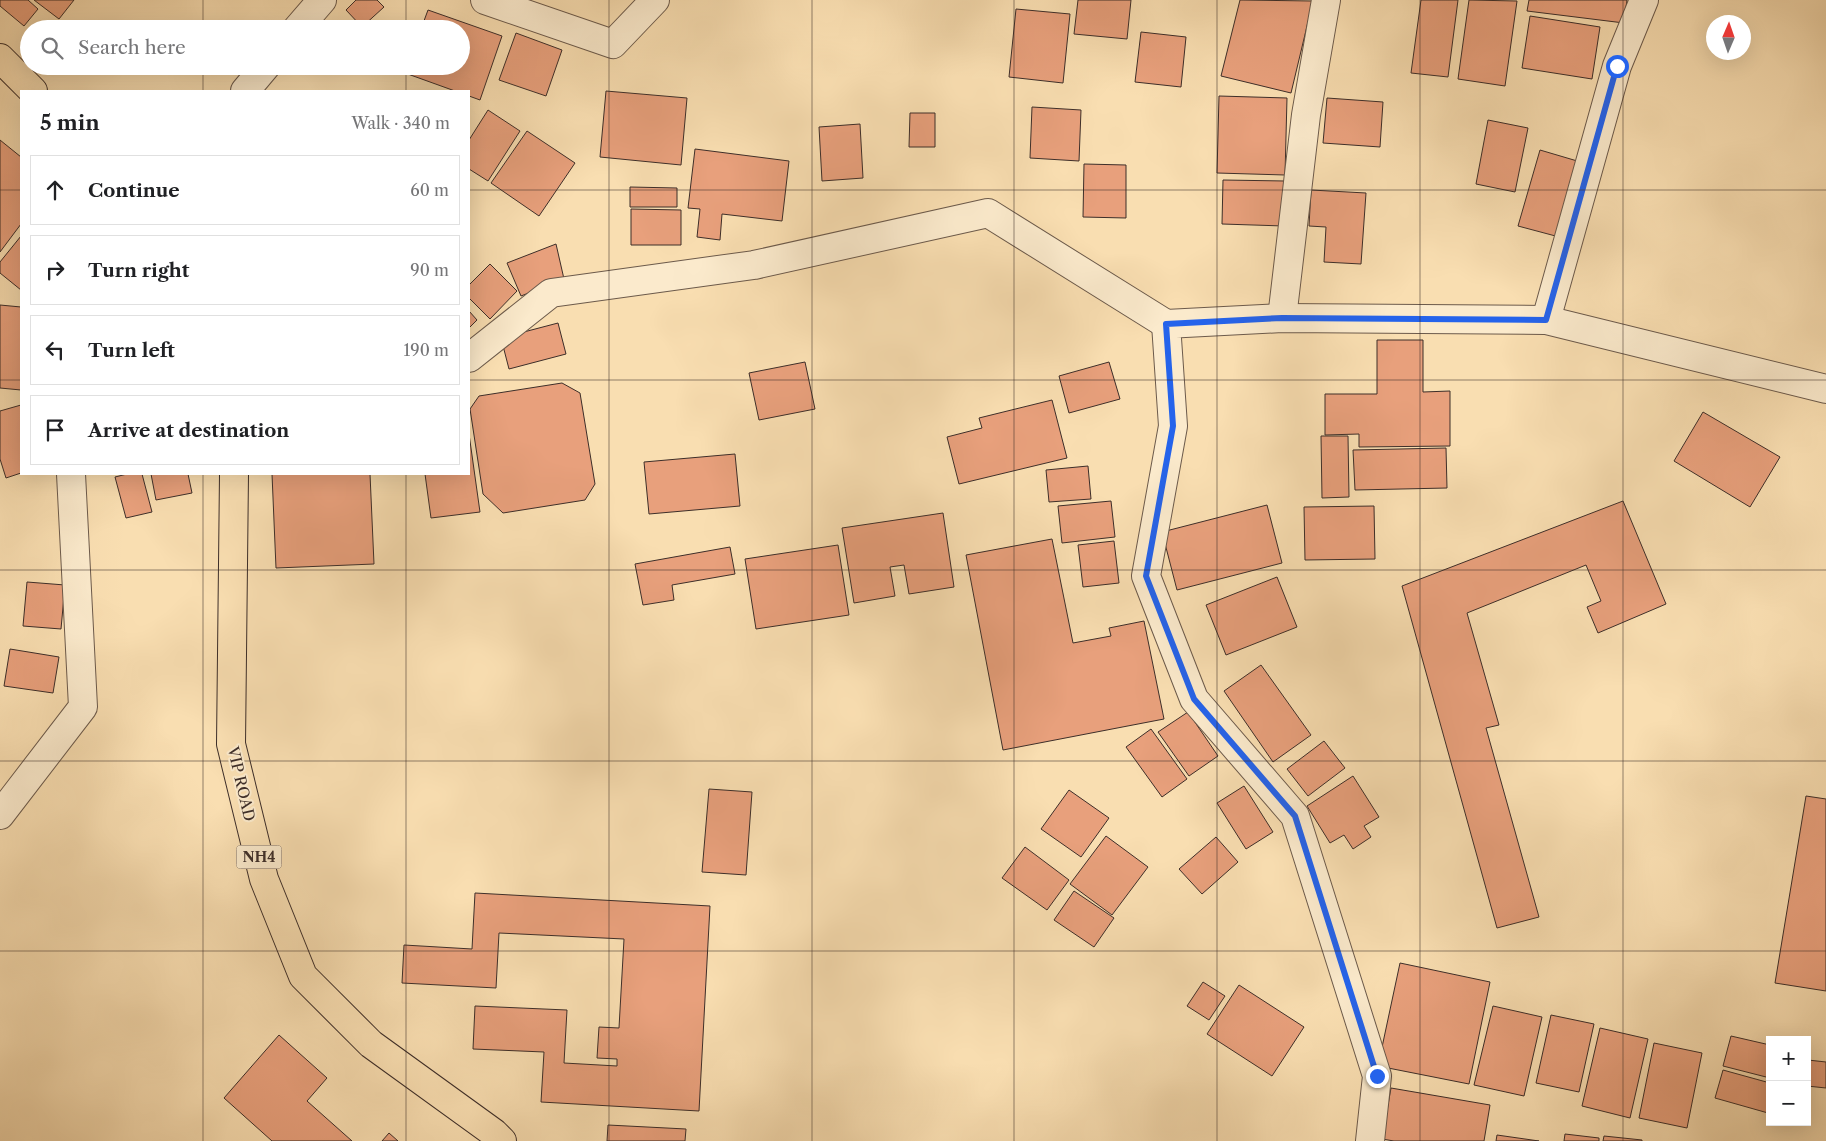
<!DOCTYPE html>
<meta charset="utf-8">
<style>
body{margin:0;font-family:"Libre Caslon Text",serif;background:#f2f2f2;color:#202124}
.controls{position:absolute;right:15px;bottom:15px;display:grid;overflow:hidden;border-radius:0px;box-shadow:0 5px 20px #0002}
.controls button{width:45px;height:45px;display:grid;place-items:center;padding:0;border:0;border-bottom:1px solid #e0e0e0;background:#fff;color:#202124;font:25px sans-serif}
.compass{position:absolute;left:1706px;top:15px;width:45px;height:45px;border-radius:50%;background:#fff;box-shadow:0 5px 20px #0002;rotate:2deg}
.stop{position:absolute;width:15px;height:15px;margin:-11px;border:4px solid #2563eb;border-radius:50%;background:#fff}
.stop.end{background:#2563eb;border-color:#fff;box-shadow:0 1px 5px #0008}
.list{margin:0;padding:0;list-style:none}
h2{display:flex;justify-content:space-between;align-items:center;height:65px;margin:0;padding:0 20px;font-size:21px}
h2 small{font-size:16px;font-weight:400;color:#757577}
.list li{display:grid;grid-template-columns:32px 1fr auto;gap:15px;align-items:center;box-sizing:border-box;height:70px;margin:0 10px 10px;padding:0 10px;border:1px solid #e0e0e0;border-radius:0px}
.list b{display:block;font-size:19px;white-space:nowrap}
.list em{font-size:16px;font-style:normal;color:#757577}
.icon{flex:none;width:28px;height:28px;fill:none;stroke:currentColor;stroke-width:2;stroke-linecap:round;stroke-linejoin:round}
.map{position:relative;flex:none;width:1826px;height:1141px;overflow:hidden}
.search{position:absolute;background:#fff;box-shadow:0 5px 20px #0002;left:20px;top:20px;width:450px;height:55px;display:flex;align-items:center;gap:12px;box-sizing:border-box;padding:0 18px;border-radius:28px;color:#757577;font-size:19px}
.panel{position:absolute;background:#fff;box-shadow:0 5px 20px #0002;left:20px;top:90px;width:450px;height:385px;border-radius:0px}
.map>svg:first-child{display:block}
.building{fill:#e8a07c;stroke:#3d2e29}
.lines{fill:none;stroke-linecap:round;stroke-linejoin:round}
.minor-casing{stroke:#6c5a4b;stroke-width:30}
.highway-casing{stroke:#3d2e29;stroke-width:30}
.minor{stroke:#fbeacc;stroke-width:28}
.highway{stroke:#f9deb1;stroke-width:28}
.route{stroke:#2563eb;stroke-width:6}
.grid{fill:none;stroke:#3d2e29;stroke-width:1;stroke-opacity:0.55}
.labels{text-anchor:middle;stroke-width:4;stroke-linejoin:round;paint-order:stroke}
.shield{fill:#fbeacc;stroke:#76665a;stroke-width:1}
.shield-label{font-size:14px;font-weight:bold;fill:#3d2e29}
.street-label{font-size:15px;fill:#3d2e29;stroke:#fbeacc}
</style>
<div class="map">
<svg width="1826" height="1141" viewBox="0 0 1826 1141">
<rect width="100%" height="100%" fill="#f9deb1"/>
<filter id="stains"><feTurbulence type="fractalNoise" baseFrequency=".004" numOctaves="4"/><feColorMatrix values="0 0 0 0 .2 0 0 0 0 .09 0 0 0 0 .02 0 0 0 .5 -.17"/></filter>
<radialGradient id="worn" r=".72"><stop offset=".6" stop-color="#630" stop-opacity="0"/><stop offset="1" stop-color="#630" stop-opacity=".3"/></radialGradient>
<g class="building">
<polygon points="0,0 28,0 38,9 24,26 0,6"/>
<polygon points="34,0 74,0 59,19"/>
<polygon points="356,0 377,0 384,7 362,27 346,10"/>
<polygon points="1078,0 1131,0 1127,39 1074,34"/>
<polygon points="1240,0 1313,1 1291,93 1221,76"/>
<polygon points="1421,0 1458,0 1448,77 1411,73"/>
<polygon points="1469,0 1517,1 1505,86 1458,79"/>
<polygon points="1529,0 1627,0 1624,23 1527,11"/>
<polygon points="1016,9 1070,14 1063,83 1009,77"/>
<polygon points="428,10 502,36 480,100 469,96 469,91 455,91 405,73 408,66 461,66 461,29 421,29"/>
<polygon points="1530,16 1600,27 1592,79 1522,68"/>
<polygon points="1141,32 1186,37 1181,87 1135,82"/>
<polygon points="516,33 562,50 546,96 499,80"/>
<polygon points="606,91 687,98 681,165 600,157"/>
<polygon points="1219,96 1287,98 1285,175 1217,173"/>
<polygon points="1327,98 1383,102 1380,147 1323,143"/>
<polygon points="1032,107 1081,110 1079,161 1030,158"/>
<polygon points="488,110 520,131 488,181 469,169 469,140"/>
<polygon points="910,113 935,113 935,147 909,147"/>
<polygon points="1488,120 1528,128 1515,192 1476,184"/>
<polygon points="860,124 863,178 822,181 819,127"/>
<polygon points="527,131 575,163 539,216 491,183"/>
<polygon points="0,140 21,157 21,224 0,252"/>
<polygon points="695,149 789,161 782,221 722,214 720,240 697,237 700,209 688,208"/>
<polygon points="1540,150 1584,163 1563,238 1518,226"/>
<polygon points="1084,164 1126,165 1126,218 1083,217"/>
<polygon points="1223,180 1285,181 1284,226 1222,224"/>
<polygon points="630,187 677,188 677,207 630,207"/>
<polygon points="1311,190 1366,193 1361,264 1324,262 1326,227 1309,226"/>
<polygon points="631,209 681,210 681,245 631,245"/>
<polygon points="21,236 21,290 0,273 0,262"/>
<polygon points="556,244 564,279 521,296 507,263"/>
<polygon points="490,264 517,291 490,319 469,298 469,285"/>
<polygon points="0,305 21,307 21,390 0,388"/>
<polygon points="469,311 477,320 469,328"/>
<polygon points="558,323 566,354 509,369 501,338"/>
<polygon points="1377,340 1423,340 1423,392 1450,391 1450,446 1359,447 1359,434 1325,435 1325,394 1377,394"/>
<polygon points="805,362 815,409 759,420 749,373"/>
<polygon points="1109,362 1120,399 1069,413 1059,376"/>
<polygon points="562,383 580,393 595,484 585,500 503,513 483,494 470,409 479,396"/>
<polygon points="1052,400 1067,458 959,484 947,437 982,428 979,418"/>
<polygon points="21,405 21,473 6,478 0,459 0,411"/>
<polygon points="1703,412 1780,457 1750,507 1674,461"/>
<polygon points="469,434 480,512 431,518 425,474 469,474"/>
<polygon points="1321,436 1348,436 1349,497 1322,498"/>
<polygon points="1446,448 1447,488 1355,490 1353,450"/>
<polygon points="735,454 740,506 649,514 644,462"/>
<polygon points="1088,466 1091,499 1049,502 1046,470"/>
<polygon points="127,474 142,474 152,512 126,518 115,477"/>
<polygon points="151,474 188,474 192,493 156,500"/>
<polygon points="272,474 370,474 374,564 276,568"/>
<polygon points="1111,501 1115,537 1062,543 1058,506"/>
<polygon points="1623,501 1666,604 1598,633 1587,607 1601,601 1586,565 1467,613 1499,725 1486,728 1539,917 1497,928 1402,586"/>
<polygon points="1267,505 1282,563 1177,590 1162,532"/>
<polygon points="1374,506 1375,559 1305,560 1304,507"/>
<polygon points="943,513 954,587 909,594 904,565 890,567 895,596 854,603 842,528"/>
<polygon points="1052,539 1073,643 1111,636 1109,628 1144,621 1164,719 1003,750 966,555"/>
<polygon points="1114,541 1119,583 1083,587 1078,545"/>
<polygon points="838,545 849,615 756,629 745,559"/>
<polygon points="730,547 735,574 672,585 674,600 643,605 635,564"/>
<polygon points="1277,577 1297,627 1226,655 1206,605"/>
<polygon points="27,582 65,585 61,629 23,626"/>
<polygon points="10,649 59,657 53,693 4,686"/>
<polygon points="1261,665 1311,735 1273,762 1224,691"/>
<polygon points="1188,712 1218,756 1189,776 1158,732"/>
<polygon points="1151,729 1187,779 1162,797 1126,747"/>
<polygon points="1324,741 1345,768 1308,796 1287,769"/>
<polygon points="1353,776 1379,817 1364,826 1371,837 1353,849 1344,835 1330,843 1307,806"/>
<polygon points="1244,786 1273,832 1246,849 1217,803"/>
<polygon points="709,789 752,792 746,875 702,872"/>
<polygon points="1069,790 1109,818 1081,857 1041,829"/>
<polygon points="1806,796 1826,799 1826,991 1775,983"/>
<polygon points="1106,836 1148,867 1112,915 1070,884"/>
<polygon points="1216,837 1238,862 1202,894 1179,869"/>
<polygon points="1025,847 1069,880 1047,910 1002,878"/>
<polygon points="1074,891 1114,918 1094,947 1054,920"/>
<polygon points="475,893 710,906 699,1111 541,1102 544,1052 473,1049 475,1006 567,1010 564,1063 617,1066 617,1059 597,1058 599,1027 619,1028 624,939 499,933 496,988 402,983 404,945 472,949"/>
<polygon points="1400,963 1490,982 1469,1084 1378,1066"/>
<polygon points="1203,982 1225,996 1209,1020 1187,1006"/>
<polygon points="1239,985 1304,1027 1272,1076 1207,1034"/>
<polygon points="1493,1006 1542,1017 1524,1096 1474,1085"/>
<polygon points="1551,1015 1594,1024 1579,1092 1536,1083"/>
<polygon points="1600,1028 1648,1039 1630,1118 1582,1106"/>
<polygon points="279,1035 327,1078 307,1101 352,1141 272,1141 224,1098"/>
<polygon points="1731,1036 1770,1045 1770,1078 1723,1066"/>
<polygon points="1654,1043 1702,1053 1687,1128 1639,1118"/>
<polygon points="1808,1060 1826,1062 1826,1088 1807,1086"/>
<polygon points="1723,1070 1770,1083 1768,1113 1715,1098"/>
<polygon points="1391,1088 1490,1105 1484,1141 1394,1141 1382,1139"/>
<polygon points="608,1125 686,1129 685,1141 607,1141"/>
<polygon points="389,1133 398,1141 382,1141"/>
<polygon points="1565,1134 1599,1138 1599,1141 1564,1141"/>
<polygon points="1497,1135 1539,1141 1496,1141"/>
<polygon points="1604,1136 1642,1140 1642,1141 1603,1141"/>
</g>
<g class="lines">
<g class="minor-casing">
<g id="minor">
<polyline points="485,0 613,44 655,0"/>
<polyline points="297,29 322,0"/>
<polyline points="245,91 266,66"/>
<polyline points="1282,318 1306,115 1326,0"/>
<polyline points="1546,320 1617,66 1644,0"/>
<polyline points="469,358 551,293 754,265 988,213 1166,324"/>
<polyline points="0,815 83,707 71,474"/>
<polyline points="1370,1141 1377,1076 1295,816 1194,699 1146,576 1173,426 1166,324 1282,318 1546,320 1826,389"/>
</g>
</g>
<g class="highway-casing">
<g id="highway">
<polyline points="0,58 33,91"/>
<polyline points="234,474 231,744 264,879 303,976 371,1044 494,1133 502,1141"/>
</g>
</g>
<use href="#minor" class="minor"/>
<use href="#highway" class="highway"/>
</g>
<g class="lines">
<polyline class="route" points="1377,1076 1295,816 1194,699 1146,576 1173,426 1166,324 1282,318 1546,320 1617,66"/>
</g>
<path class="grid" d="M203,0V29M406,0V29M609,0V1141M812,0V1141M1014,0V1141M1217,0V1141M1420,0V1141M1623,0V1141M203,66V91M406,66V91M0,190H21M469,190H1826M0,380H21M469,380H1826M203,474V1141M406,474V1141M0,570H1826M0,761H1826M0,951H1826"/>
<g class="labels">
<rect class="shield" x="236.5" y="845.5" width="45" height="23" rx="4"/>
<g class="shield-label">
<text x="259" y="862">NH4</text>
</g>
<g class="street-label">
<text transform="translate(241 784) rotate(77)" y="5">VIP ROAD</text>
</g>
</g>
<rect width="100%" height="100%" filter="url(#stains)"/>
<rect width="100%" height="100%" fill="url(#worn)"/>
</svg>
<div class="controls">
<button>+</button>
<button>−</button>
</div>
<svg class="compass" viewBox="-18 -18 36 36"><path d="M0-13l5 13h-10z" fill="#e53935"/><path d="M0 13l5-13h-10z" fill="#757577"/></svg>
<div class="stop" style="left:1617px;top:66px"></div>
<div class="stop end" style="left:1377px;top:1076px"></div>
<div class="search"><svg class="icon" aria-label="search" viewBox="0 0 24 24"><circle cx="10" cy="10" r="6"/><path d="M15 15l6 6"/></svg>Search here</div>
<section class="panel">
<h2>5 min<small>Walk · 340 m</small></h2>
<ul class="list">
<li><svg class="icon" aria-label="ahead" viewBox="0 0 24 24"><path d="M12 20V5M6 11l6-6 6 6"/></svg><div><b>Continue</b></div><em>60 m</em></li>
<li><svg class="icon" aria-label="right" viewBox="0 0 24 24"><path d="M7 20v-9h11M14 6l5 5-5 5"/></svg><div><b>Turn right</b></div><em>90 m</em></li>
<li><svg class="icon" aria-label="left" viewBox="0 0 24 24"><path d="M17 20v-9H6M10 6l-5 5 5 5"/></svg><div><b>Turn left</b></div><em>190 m</em></li>
<li><svg class="icon" aria-label="arrive" viewBox="0 0 24 24"><path d="M6 21V4h12l-3 4 3 4H6"/></svg><div><b>Arrive at destination</b></div></li>
</ul>
</section>
</div>
